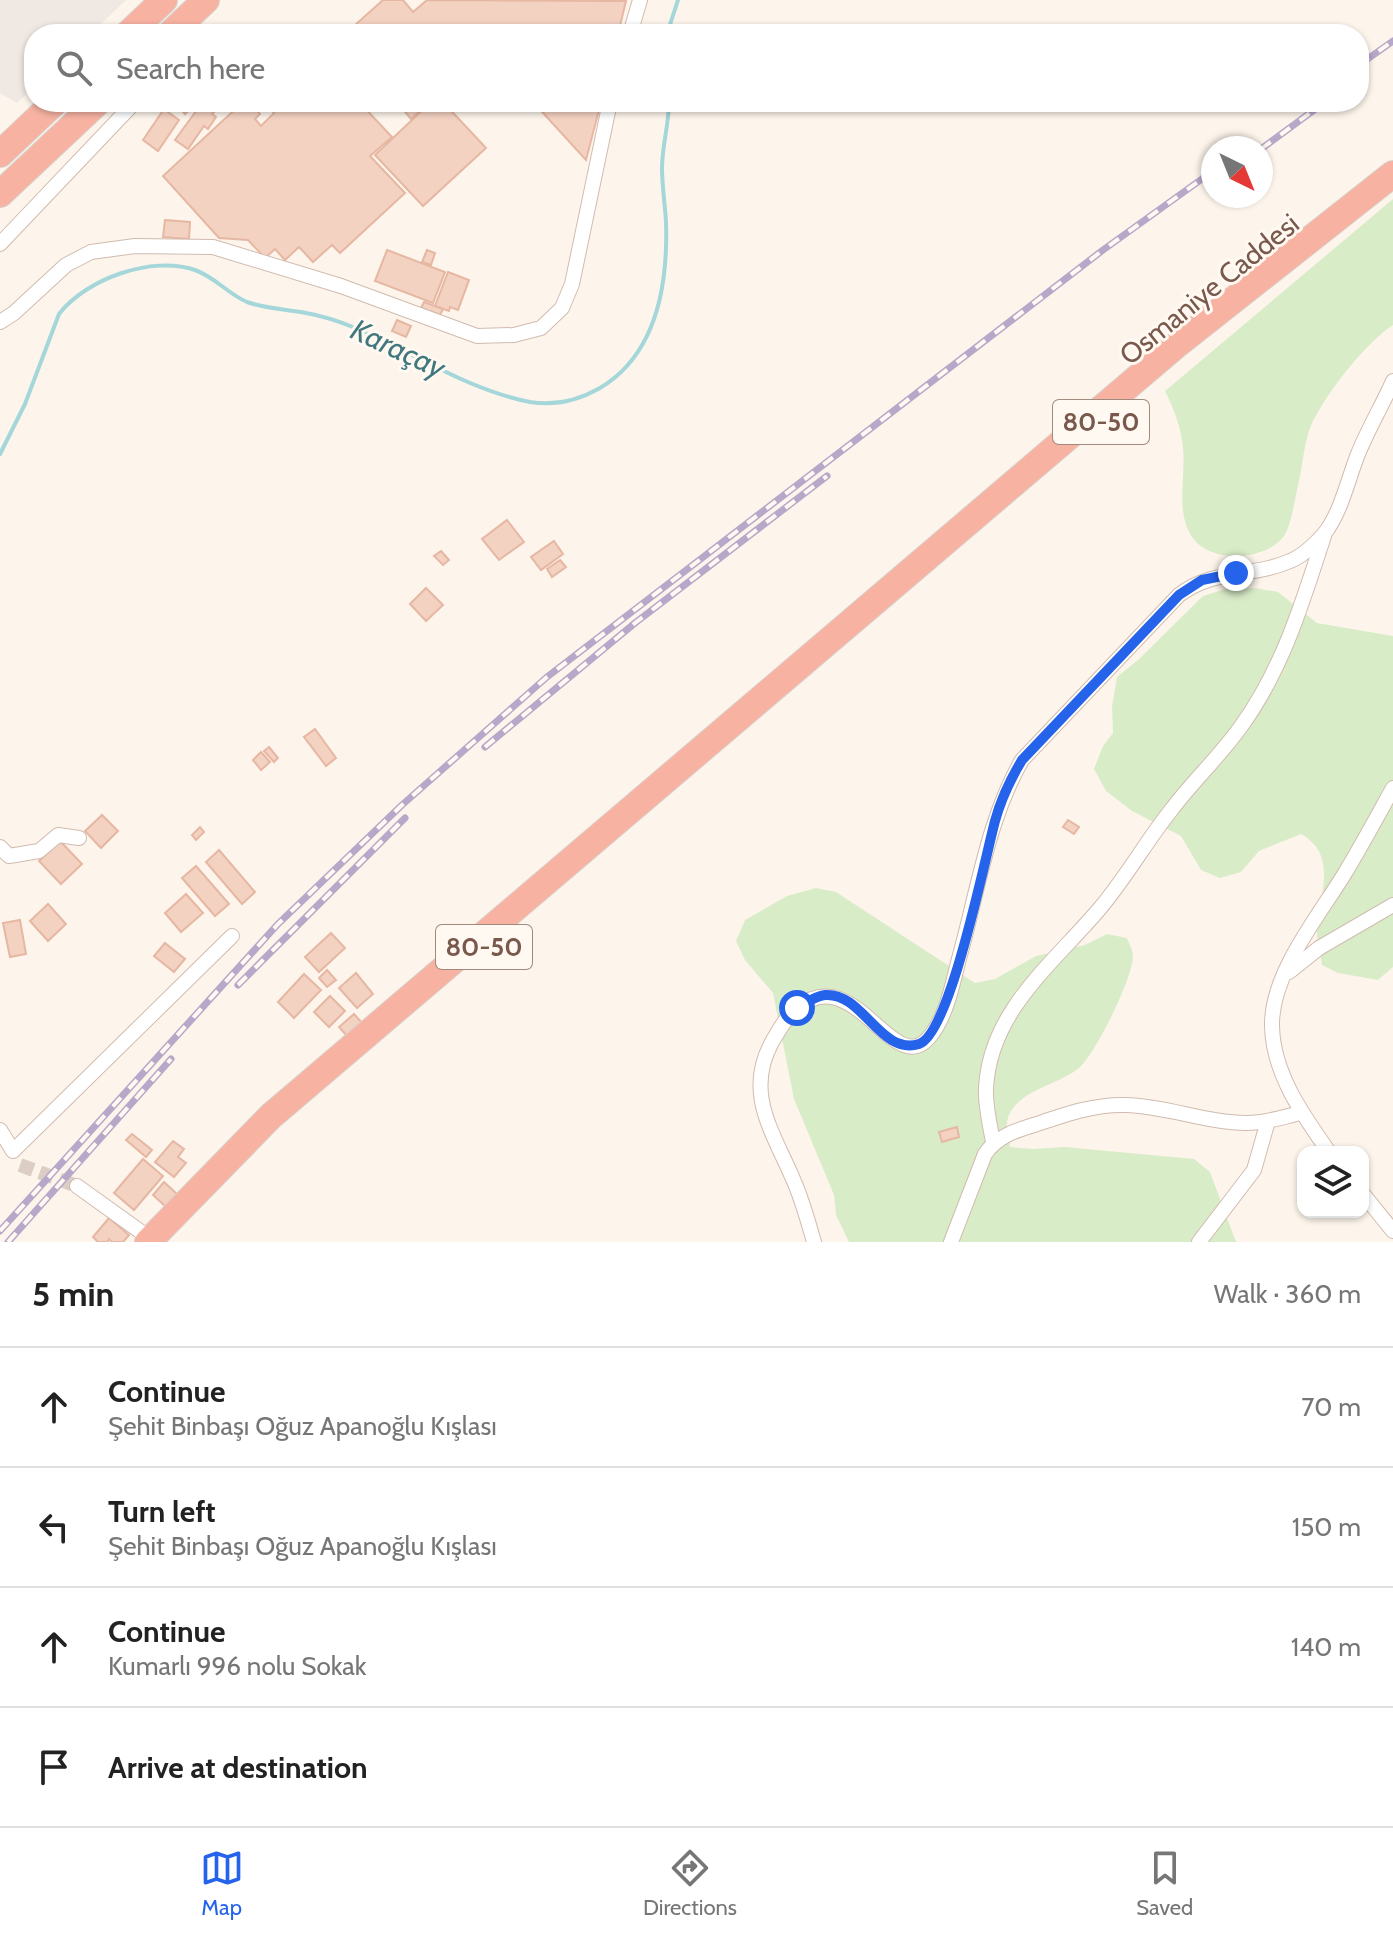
<!DOCTYPE html>
<meta charset="utf-8">
<style>
body{margin:0;font-family:Cabin,sans-serif;background:#f2f2f2;color:#222}
.controls{position:absolute;right:24px;bottom:24px;display:grid;overflow:hidden;border-radius:16px;box-shadow:0 2px 6px #0004}
.controls button{width:72px;height:72px;display:grid;place-items:center;padding:0;border:0;border-bottom:2px solid #e0e0e0;background:#fff;color:#222;font:40px sans-serif}
.compass{position:absolute;left:1201px;top:136px;width:72px;height:72px;border-radius:50%;background:#fff;box-shadow:0 2px 6px #0004;rotate:137deg}
.stop{position:absolute;width:24px;height:24px;margin:-18px;border:6px solid #2563eb;border-radius:50%;background:#fff}
.stop.end{background:#2563eb;border-color:#fff;box-shadow:0 2px 8px #0008}
.list{margin:0;padding:0;list-style:none}
h2{display:flex;justify-content:space-between;align-items:center;height:104px;margin:0;padding:0 32px;font-size:34px}
h2 small{font-size:26px;font-weight:400;color:#767676}
.list li{display:grid;grid-template-columns:52px 1fr auto;gap:24px;align-items:center;box-sizing:border-box;height:120px;padding:0 32px;border-top:2px solid #e0e0e0}
.list b{display:block;font-size:30px;white-space:nowrap}
.list p{margin:0;font-size:26px;white-space:nowrap;color:#767676}
.list em{font-size:26px;font-style:normal;color:#767676}
.icon{flex:none;width:44px;height:44px;fill:none;stroke:currentColor;stroke-width:2;stroke-linecap:round;stroke-linejoin:round}
.map{position:relative;flex:none;width:1393px;height:1242px;overflow:hidden}
.search{position:absolute;background:#fff;box-shadow:0 2px 6px #0004;left:24px;right:24px;top:24px;height:88px;display:flex;align-items:center;gap:20px;box-sizing:border-box;padding:0 28px;border-radius:32px;color:#767676;font-size:30px}
.sheet{height:584px;background:#fff}
nav{display:flex;justify-content:space-around;align-items:center;box-sizing:border-box;height:112px;border-top:2px solid #e0e0e0;background:#fff;font-size:22px;color:#767676}
nav a{display:grid;justify-items:center;gap:4px}
nav .on{color:#2563eb}
.map>svg:first-child{display:block}
.industrial{fill:#efe8e3}
.green{fill:#d9ecc8}
.lines{fill:none;stroke-linecap:round;stroke-linejoin:round}
.stream{stroke:#a4d6da;stroke-width:4}
.building{fill:#f3d2c2;stroke:#e6b7a2;stroke-width:2}
.street-tunnel{stroke:#dccec4;stroke-width:14;stroke-dasharray:14 7;stroke-linecap:butt}
.street-casing{stroke:#d1bbaf;stroke-width:16}
.highway-casing{stroke:#dad1cd;stroke-width:28}
.street{stroke:#fff;stroke-width:14}
.highway{stroke:#f7b2a2;stroke-width:26}
.rail-casing{stroke:#b7a7c9;stroke-width:7}
.rail{stroke:#fff9f2;stroke-width:4;stroke-dasharray:12;stroke-linecap:butt}
.route{stroke:#2563eb;stroke-width:10}
.labels{text-anchor:middle;stroke-width:6;stroke-linejoin:round;paint-order:stroke}
.shield{fill:#fff9f2;stroke:#a2897e;stroke-width:2}
.shield-label{font-size:26px;font-weight:bold;fill:#7a594d}
.street-label{font-size:28px;fill:#7a594d;stroke:#fff9f2}
.water-label{font-size:30px;font-style:italic;fill:#40787e;stroke:#fff9f2}
</style>
<div class="map">
<svg width="1393" height="1242" viewBox="0 0 1393 1242">
<rect width="100%" height="100%" fill="#fdf5eb"/>
<polygon class="industrial" points="0,0 126,0 90,34 34,34 34,87 17,103 0,93"/>
<g class="green">
<path d="M1393,199V325C1365,343 1327,393 1312,423C1305,439 1303,460 1300,477C1296,491 1292,525 1284,536C1266,561 1210,564 1192,537C1175,511 1186,478 1183,448C1181,427 1174,409 1165,391Z"/>
<path d="M1255,588L1278,592L1317,623L1393,636V967L1378,980L1338,973L1322,965C1321,954 1317,943 1317,933C1318,897 1340,856 1301,834L1259,851L1241,872L1220,878L1201,870L1181,836L1132,811L1106,791L1094,769L1103,746L1113,733L1112,706L1117,677L1138,660L1203,596L1226,589Z"/>
<path d="M816,888L836,892L975,983L995,979L1036,956L1085,945L1107,934L1127,938C1129,944 1133,950 1133,956C1133,978 1096,1052 1080,1067C1059,1086 1013,1090 1007,1122C1006,1129 1009,1140 1010,1147L1033,1149L1065,1147L1194,1159L1210,1172L1236,1242H849L836,1215L834,1195L794,1099L773,993L745,960L736,941L745,920L787,896Z"/>
</g>
<g class="lines">
<g class="stream">
<polyline points="667,34 678,0"/>
<path d="M0,454L25,404L59,314C86,279 152,255 195,270C215,277 228,294 247,302C266,309 286,309 306,313C324,316 341,322 358,329C414,353 468,390 530,402C554,406 579,400 600,388C657,354 668,283 666,222C665,204 662,186 662,168C662,146 669,124 669,102"/>
</g>
</g>
<g class="building">
<polygon points="383,0 403,0 413,12 427,0 626,1 618,34 345,34"/>
<polygon points="174,102 198,102 185,114"/>
<polygon points="243,102 249,102 260,114 255,119 261,126 274,113 271,110 275,107 270,102 359,102 392,137 370,156 405,193 340,253 332,245 313,262 299,247 285,260 275,249 265,258 248,240 219,238 163,176"/>
<polygon points="397,102 430,102 411,119"/>
<polygon points="431,102 443,102 486,148 423,206 375,155"/>
<polygon points="533,102 601,102 586,160"/>
<polygon points="202,103 214,112 212,114 216,117 208,129 204,126 188,149 175,140"/>
<polygon points="164,109 179,120 158,151 143,140"/>
<polygon points="165,220 190,222 189,239 163,237"/>
<polygon points="387,250 445,272 433,303 375,281"/>
<polygon points="427,250 435,253 431,265 422,262"/>
<polygon points="448,272 469,280 458,310 450,307 449,311 435,306"/>
<polygon points="424,302 443,309 440,315 421,308"/>
<polygon points="397,320 411,326 406,337 392,331"/>
<polygon points="507,520 524,542 499,560 482,539"/>
<polygon points="554,541 563,554 541,570 531,557"/>
<polygon points="441,551 449,560 443,565 434,556"/>
<polygon points="560,560 566,567 552,577 547,569"/>
<polygon points="426,588 443,605 426,621 410,604"/>
<polygon points="315,729 336,758 326,766 304,737"/>
<polygon points="269,747 278,758 274,762 264,751"/>
<polygon points="261,752 270,762 261,770 253,760"/>
<polygon points="102,815 118,831 101,848 85,831"/>
<polygon points="1068,820 1079,827 1074,834 1063,827"/>
<polygon points="200,827 204,832 196,840 192,835"/>
<polygon points="60,841 82,864 61,884 39,861"/>
<polygon points="219,850 255,892 242,904 206,862"/>
<polygon points="196,866 229,904 215,916 182,878"/>
<polygon points="186,894 203,913 181,932 165,913"/>
<polygon points="48,904 66,924 48,941 30,921"/>
<polygon points="20,920 26,954 10,957 3,923"/>
<polygon points="331,933 345,948 319,972 305,957"/>
<polygon points="165,943 185,959 174,972 154,956"/>
<polygon points="327,970 336,980 327,987 319,978"/>
<polygon points="356,973 373,994 357,1008 339,988"/>
<polygon points="304,974 321,990 294,1018 278,1002"/>
<polygon points="330,996 345,1011 329,1027 314,1012"/>
<polygon points="354,1014 363,1024 348,1037 339,1027"/>
<polygon points="957,1127 959,1137 942,1142 939,1132"/>
<polygon points="132,1134 152,1150 146,1157 126,1140"/>
<polygon points="173,1141 184,1149 178,1157 186,1163 174,1177 155,1162"/>
<polygon points="143,1159 163,1176 134,1210 114,1193"/>
<polygon points="164,1182 177,1194 165,1206 153,1195"/>
<polygon points="109,1218 129,1235 123,1242 112,1242 109,1239 107,1242 98,1242 93,1237"/>
</g>
<g class="lines">
<polyline class="street-tunnel" points="20,1165 77,1186"/>
<g class="street-casing">
<g id="street">
<polyline points="630,34 640,0"/>
<polyline points="0,244 135,102"/>
<polyline points="0,322 14,313 66,265 91,252 135,246 213,247 341,286 477,336 514,335 541,328 562,308 572,284 610,102"/>
<polyline points="0,847 9,856 39,851 58,835 79,838"/>
<polyline points="1289,972 1319,948 1393,905"/>
<polyline points="0,1130 13,1151 232,936"/>
<path d="M993,1142C990,1125 985,1106 986,1088C990,1010 1055,962 1101,907C1127,876 1147,840 1172,809C1194,780 1221,755 1242,725C1283,668 1303,601 1324,536"/>
<path d="M1329,1152C1303,1115 1273,1074 1272,1026C1271,973 1319,916 1345,873C1362,845 1377,817 1393,788"/>
<polyline points="77,1186 155,1242"/>
<polyline points="1363,1194 1393,1231"/>
<path d="M814,1242C808,1221 802,1199 793,1179C773,1132 744,1093 772,1042C779,1030 786,1017 797,1008C856,959 894,1084 931,1035C948,1013 953,981 960,955C978,890 988,819 1022,760L1179,595C1215,568 1251,578 1290,561C1303,556 1315,544 1324,534C1341,513 1348,479 1358,454C1368,429 1382,406 1393,381"/>
<path d="M951,1242L985,1154C997,1136 1017,1130 1037,1124C1066,1114 1095,1104 1126,1105C1167,1106 1206,1123 1247,1123C1266,1123 1283,1117 1301,1113"/>
<polyline points="1199,1242 1254,1170 1268,1121"/>
</g>
</g>
<g class="highway-casing">
<g id="highway">
<polyline points="128,34 164,0"/>
<polyline points="170,34 206,0"/>
<polyline points="0,154 55,102"/>
<polyline points="0,194 98,102"/>
<polyline points="148,1242 271,1116 1175,346 1393,174"/>
</g>
</g>
<use href="#street" class="street"/>
<use href="#highway" class="highway"/>
<g class="rail-casing">
<g id="rail">
<polyline points="1359,65 1393,41"/>
<polyline points="1261,149 1325,102"/>
<polyline points="485,747 635,623 827,476"/>
<polyline points="238,985 405,818"/>
<polyline points="0,1231 278,924 402,805 547,677 1103,250 1213,171"/>
<polyline points="8,1242 171,1059"/>
</g>
</g>
<use href="#rail" class="rail"/>
</g>
<g class="lines">
<path class="route" d="M797,1008C806,1003 815,996 825,995C863,992 880,1056 919,1044C950,1034 985,858 995,821C1001,799 1010,780 1022,760L1179,595L1202,580L1236,573"/>
</g>
<g class="labels">
<g class="shield">
<rect x="1053" y="400" width="96" height="44" rx="6"/>
<rect x="436" y="925" width="96" height="44" rx="6"/>
</g>
<g class="shield-label">
<text x="1101" y="431">80-50</text>
<text x="484" y="956">80-50</text>
</g>
<g class="street-label">
<text transform="translate(1209 289) rotate(-39)" y="10">Osmaniye Caddesi</text>
</g>
<g class="water-label">
<text transform="translate(398 349) rotate(25)" y="10">Karaçay</text>
</g>
</g>
</svg>
<div class="controls">
<button><svg class="icon" aria-label="layers" viewBox="0 0 24 24"><path d="M12 4l9 5-9 5-9-5zM3 14l9 5 9-5"/></svg></button>
</div>
<svg class="compass" viewBox="-18 -18 36 36"><path d="M0-13l5 13h-10z" fill="#e53935"/><path d="M0 13l5-13h-10z" fill="#767676"/></svg>
<div class="stop" style="left:797px;top:1008px"></div>
<div class="stop end" style="left:1236px;top:573px"></div>
<div class="search"><svg class="icon" aria-label="search" viewBox="0 0 24 24"><circle cx="10" cy="10" r="6"/><path d="M15 15l6 6"/></svg>Search here</div>
</div>
<section class="sheet">
<h2>5 min<small>Walk · 360 m</small></h2>
<ul class="list">
<li><svg class="icon" aria-label="ahead" viewBox="0 0 24 24"><path d="M12 20V5M6 11l6-6 6 6"/></svg><div><b>Continue</b><p>Şehit Binbaşı Oğuz Apanoğlu Kışlası</p></div><em>70 m</em></li>
<li><svg class="icon" aria-label="left" viewBox="0 0 24 24"><path d="M17 20v-9H6M10 6l-5 5 5 5"/></svg><div><b>Turn left</b><p>Şehit Binbaşı Oğuz Apanoğlu Kışlası</p></div><em>150 m</em></li>
<li><svg class="icon" aria-label="ahead" viewBox="0 0 24 24"><path d="M12 20V5M6 11l6-6 6 6"/></svg><div><b>Continue</b><p>Kumarlı 996 nolu Sokak</p></div><em>140 m</em></li>
<li><svg class="icon" aria-label="arrive" viewBox="0 0 24 24"><path d="M6 21V4h12l-3 4 3 4H6"/></svg><div><b>Arrive at destination</b></div></li>
</ul>
</section>
<nav>
<a class="on"><svg class="icon" aria-label="map" viewBox="0 0 24 24"><path d="M3 6l6-2 6 2 6-2v14l-6 2-6-2-6 2zM9 4v14M15 6v14"/></svg>Map</a>
<a><svg class="icon" aria-label="directions" viewBox="0 0 24 24"><path d="M12 3l9 9-9 9-9-9zM9 14v-3h6M13 9l2 2-2 2"/></svg>Directions</a>
<a><svg class="icon" aria-label="saved" viewBox="0 0 24 24"><path d="M7 4h10v16l-5-4-5 4z"/></svg>Saved</a>
</nav>
